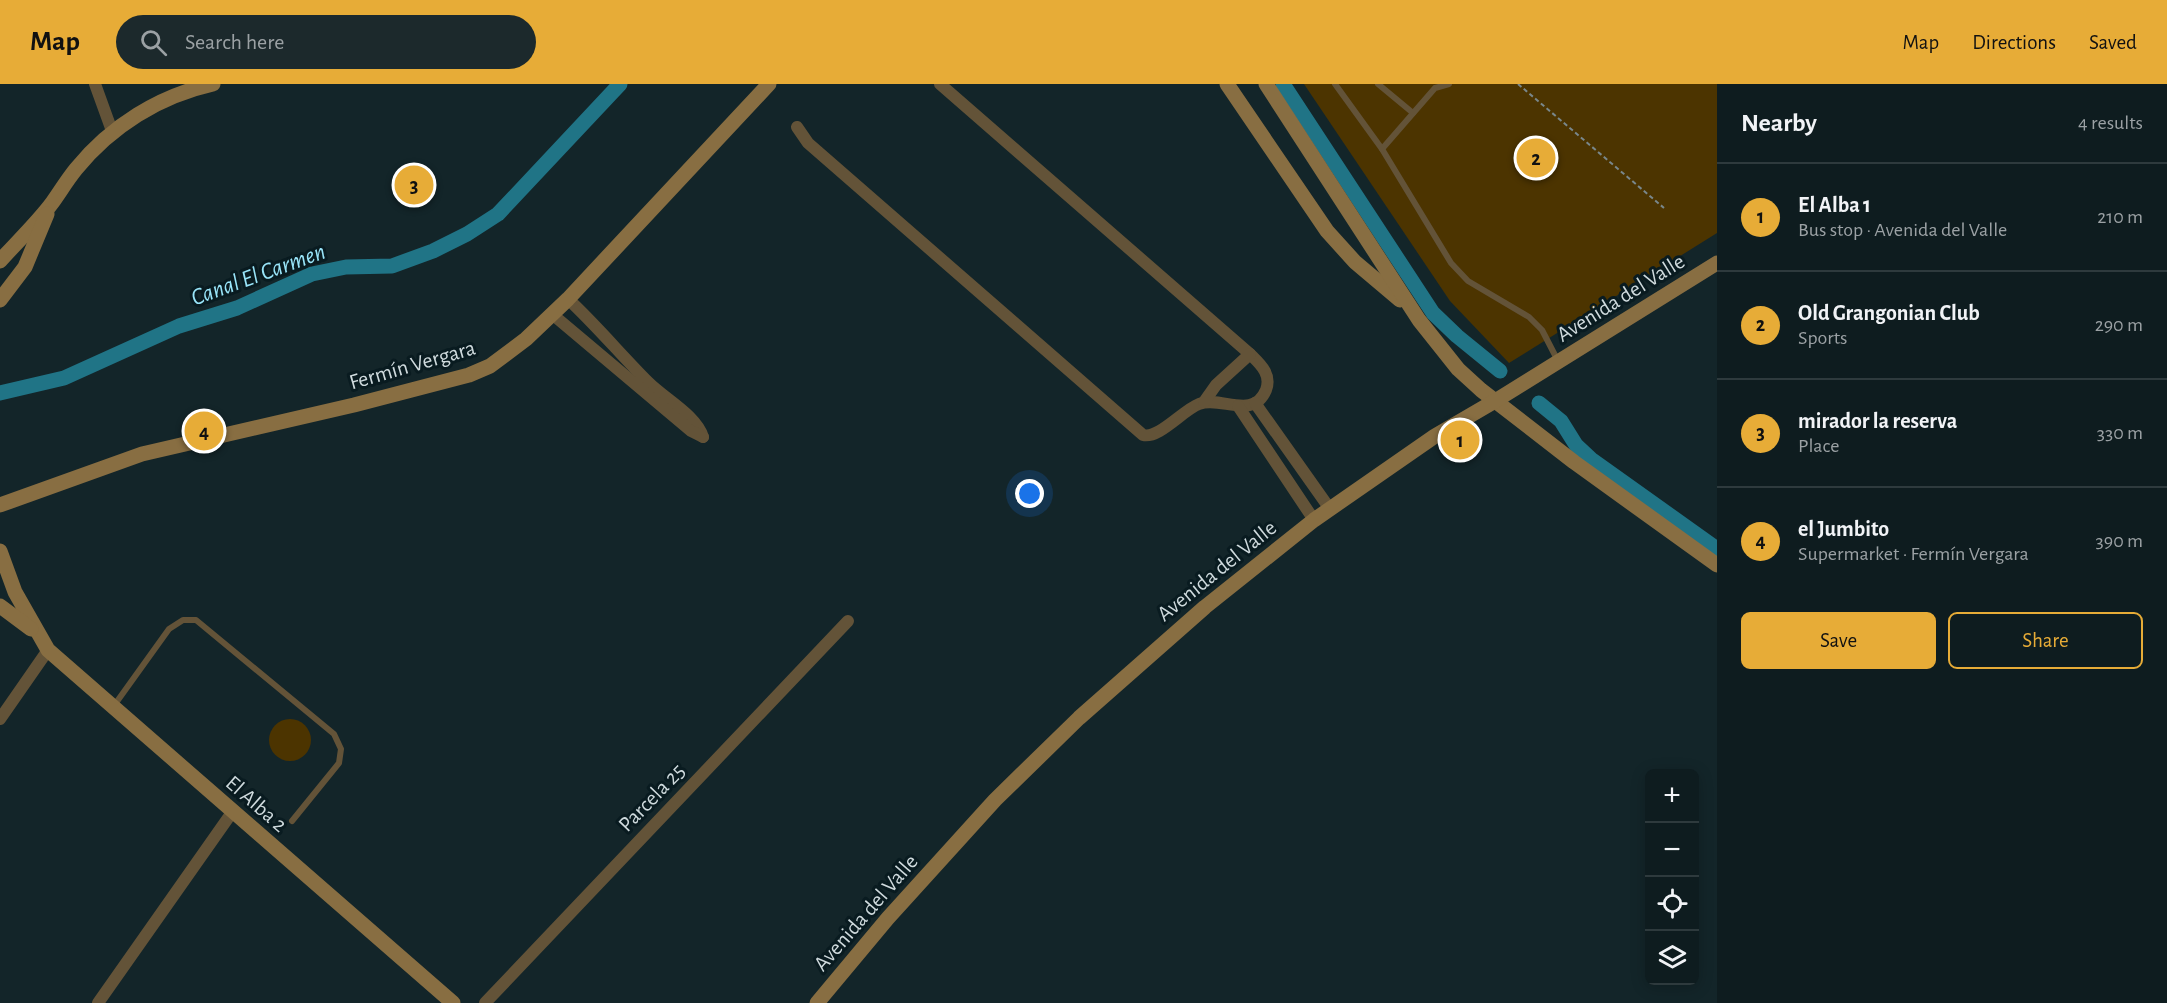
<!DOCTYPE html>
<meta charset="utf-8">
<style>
body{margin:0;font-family:"Alegreya Sans",sans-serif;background:#1c292c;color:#f1f3f6}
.controls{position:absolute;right:18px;bottom:18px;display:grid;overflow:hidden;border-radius:9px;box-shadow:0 3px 15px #0003}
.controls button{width:54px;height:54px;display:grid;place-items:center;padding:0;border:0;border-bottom:2px solid #2e3a3d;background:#0e1c1f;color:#f1f3f6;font:30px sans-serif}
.you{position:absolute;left:1030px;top:410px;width:21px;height:21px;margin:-15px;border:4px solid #fff;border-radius:50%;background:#1a73e8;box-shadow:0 0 0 9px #1a73e833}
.badge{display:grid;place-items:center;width:39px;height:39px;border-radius:50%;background:#e7ac37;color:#111;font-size:20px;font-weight:700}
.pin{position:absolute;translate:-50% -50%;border:3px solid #fff;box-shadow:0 2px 6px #0006}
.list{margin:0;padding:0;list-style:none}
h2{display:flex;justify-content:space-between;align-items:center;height:78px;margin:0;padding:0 24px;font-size:26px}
h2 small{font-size:20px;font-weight:400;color:#9ba1a4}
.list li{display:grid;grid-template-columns:39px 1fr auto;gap:18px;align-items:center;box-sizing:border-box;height:108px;padding:0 24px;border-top:2px solid #2e3a3d}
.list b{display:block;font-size:22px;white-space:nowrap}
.list p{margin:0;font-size:20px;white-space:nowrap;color:#9ba1a4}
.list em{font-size:20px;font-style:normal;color:#9ba1a4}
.actions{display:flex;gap:12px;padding:18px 24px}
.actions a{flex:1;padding:14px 0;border:2px solid #e7ac37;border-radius:9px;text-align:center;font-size:21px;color:#e7ac37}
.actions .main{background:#e7ac37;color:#111}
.icon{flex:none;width:33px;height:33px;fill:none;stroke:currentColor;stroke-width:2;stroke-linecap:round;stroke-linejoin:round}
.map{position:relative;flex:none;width:1717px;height:919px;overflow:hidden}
header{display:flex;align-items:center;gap:36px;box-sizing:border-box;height:84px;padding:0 30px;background:#e7ac37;color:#111}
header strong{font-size:28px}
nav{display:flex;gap:33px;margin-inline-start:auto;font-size:21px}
.search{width:420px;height:54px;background:#1c292c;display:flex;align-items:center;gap:15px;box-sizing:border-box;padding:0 21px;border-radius:33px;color:#9ba1a4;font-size:22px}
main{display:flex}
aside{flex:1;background:#0e1c1f}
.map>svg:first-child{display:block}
.green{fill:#4c3400}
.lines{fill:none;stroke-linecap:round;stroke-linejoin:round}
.canal{stroke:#207486;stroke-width:15}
.path{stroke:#79878b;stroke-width:2;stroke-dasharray:4.5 3;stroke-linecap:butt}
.lane{stroke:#635338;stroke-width:6}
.street{stroke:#635338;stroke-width:12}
.secondary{stroke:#886e42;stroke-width:15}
.labels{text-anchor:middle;stroke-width:6;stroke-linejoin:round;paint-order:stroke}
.street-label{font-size:22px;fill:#cfdadd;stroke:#091b20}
.water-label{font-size:24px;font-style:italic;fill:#99e5f9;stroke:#091b20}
</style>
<header>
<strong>Map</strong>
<div class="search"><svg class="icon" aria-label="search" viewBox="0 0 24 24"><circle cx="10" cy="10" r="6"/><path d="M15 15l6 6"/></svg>Search here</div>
<nav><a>Map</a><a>Directions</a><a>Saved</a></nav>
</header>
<main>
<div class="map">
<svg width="1717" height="919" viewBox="0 0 1717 919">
<rect width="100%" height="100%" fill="#132529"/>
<g class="green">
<polygon points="1304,0 1717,0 1717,149 1509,279 1450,217"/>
<circle cx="290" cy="656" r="21"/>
</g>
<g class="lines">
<g class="canal">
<polyline points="1283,0 1433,229 1457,252 1500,287"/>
<polyline points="0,309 64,294 179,242 237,224 312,190 346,183 392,182 433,167 467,150 498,130 620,0"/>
<polyline points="1539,319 1561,337 1576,361 1591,375 1717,465"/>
</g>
<polyline class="path" points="1518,0 1664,124"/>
<g class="lane">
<polyline points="1335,0 1382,65 1451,179 1468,197 1529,233 1542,246 1558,277"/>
<polyline points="1378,0 1413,29"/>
<polyline points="1382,65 1435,4 1449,0"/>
<polyline points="113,623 169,545 183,536 196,536 334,650 341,665 339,679 292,737"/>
</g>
<g class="street">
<polyline points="95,0 112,47"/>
<path d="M797,43L808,59L1143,351C1159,355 1183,326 1199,320C1220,311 1253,337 1266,306C1272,290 1260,280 1250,270L940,0"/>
<path d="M568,215C596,241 621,271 648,298C665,315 696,331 703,353"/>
<polyline points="552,230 691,347 703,353"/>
<polyline points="1204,318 1216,301 1250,270"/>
<polyline points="1255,319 1330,425"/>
<polyline points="1238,322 1314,436"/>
<polyline points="0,635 48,566"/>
<polyline points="98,919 233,727"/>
<polyline points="485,919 848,537"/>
</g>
<g class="secondary">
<polyline points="1227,0 1327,147 1355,178 1400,216"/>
<polyline points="1266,0 1419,236 1458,285 1481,306 1574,378 1717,481"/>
<path d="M0,177C17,158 37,139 52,119C60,108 67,96 76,85C111,42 159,12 213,0"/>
<polyline points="0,216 25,183 47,130"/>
<polyline points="0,421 142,370 354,321 469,291 490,282 526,255 568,215 769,0"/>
<polyline points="0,467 15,508 48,566 453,919"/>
<polyline points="0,522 31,545"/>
<polyline points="817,919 888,834 995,716 1079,634 1205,523 1314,436 1435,352 1495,317 1717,179"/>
</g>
</g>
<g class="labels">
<g class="street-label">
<text transform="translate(1620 213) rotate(-32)" y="8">Avenida del Valle</text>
<text transform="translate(412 280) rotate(-16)" y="8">Fermín Vergara</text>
<text transform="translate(1216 486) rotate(-39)" y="8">Avenida del Valle</text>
<text transform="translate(651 713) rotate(-46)" y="8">Parcela 25</text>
<text transform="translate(257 719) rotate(41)" y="8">El Alba 2</text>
<text transform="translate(865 828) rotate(-49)" y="8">Avenida del Valle</text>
</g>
<g class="water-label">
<text transform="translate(258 190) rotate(-20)" y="8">Canal El Carmen</text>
</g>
</g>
</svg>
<div class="controls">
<button>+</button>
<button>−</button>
<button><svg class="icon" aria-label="locate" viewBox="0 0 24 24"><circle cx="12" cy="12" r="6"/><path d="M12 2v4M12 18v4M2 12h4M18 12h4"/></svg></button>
<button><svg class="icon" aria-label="layers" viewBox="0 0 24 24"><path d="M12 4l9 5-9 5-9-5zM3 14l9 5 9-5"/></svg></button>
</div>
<div class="you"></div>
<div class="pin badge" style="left:1460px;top:356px">1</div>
<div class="pin badge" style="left:1536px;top:74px">2</div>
<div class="pin badge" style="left:414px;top:101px">3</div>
<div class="pin badge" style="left:204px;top:347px">4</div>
</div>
<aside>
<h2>Nearby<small>4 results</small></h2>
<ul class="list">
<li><span class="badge">1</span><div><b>El Alba 1</b><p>Bus stop · Avenida del Valle</p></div><em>210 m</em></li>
<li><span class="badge">2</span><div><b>Old Grangonian Club</b><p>Sports</p></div><em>290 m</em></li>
<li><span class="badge">3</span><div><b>mirador la reserva</b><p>Place</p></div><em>330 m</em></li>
<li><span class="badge">4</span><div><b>el Jumbito</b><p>Supermarket · Fermín Vergara</p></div><em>390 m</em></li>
</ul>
<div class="actions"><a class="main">Save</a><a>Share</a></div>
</aside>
</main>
